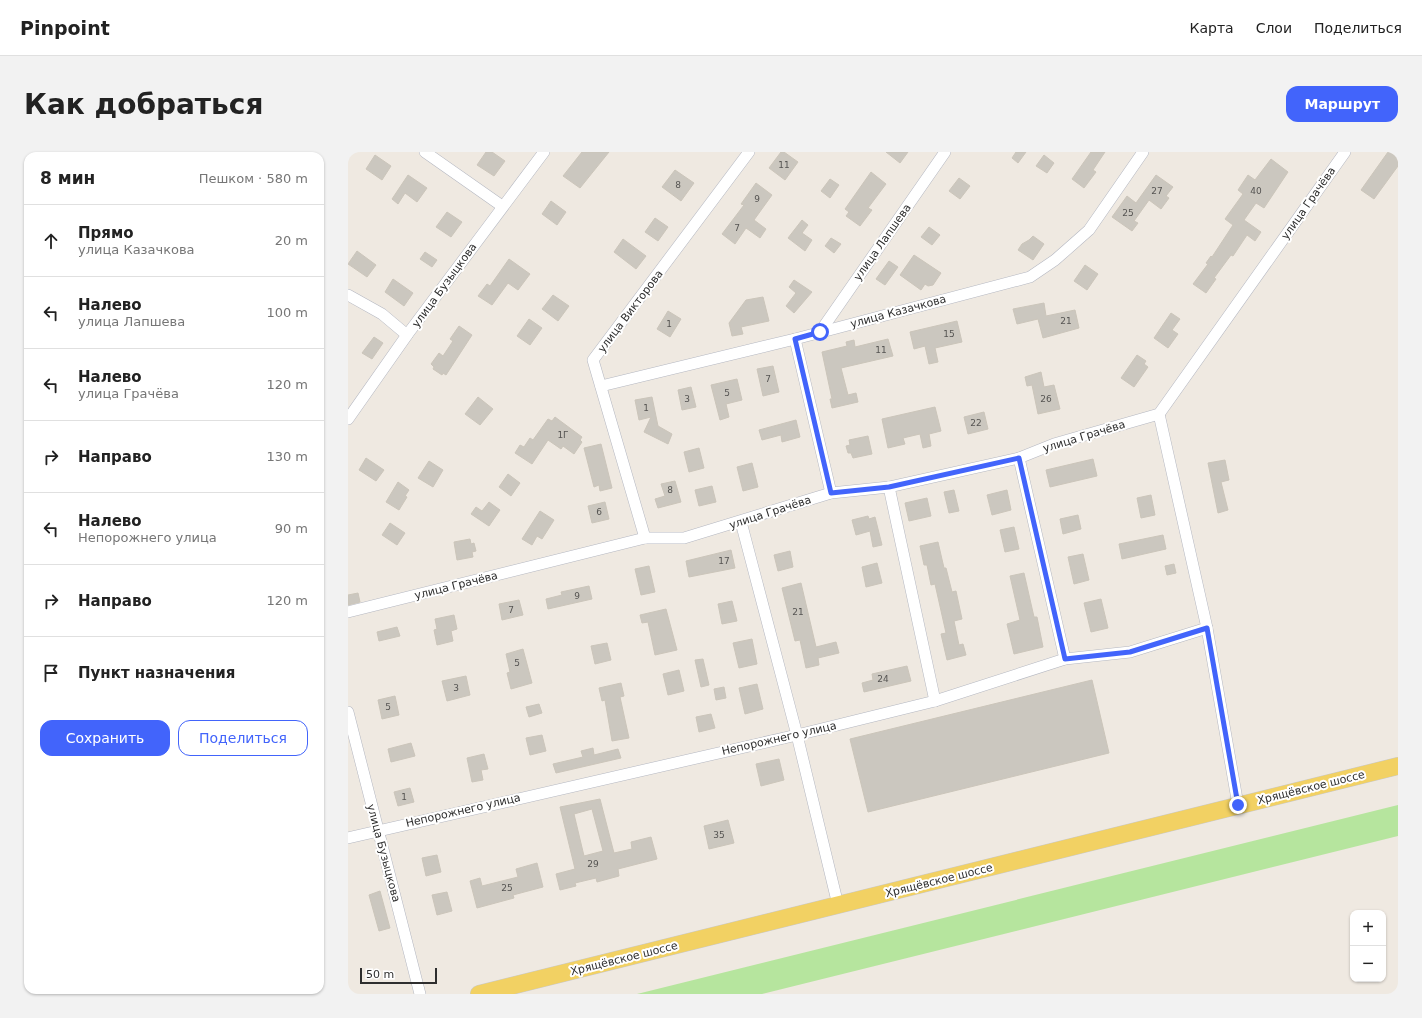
<!DOCTYPE html>
<html lang="ru">
<meta charset="utf-8">
<style>
body{margin:0;font-family:"DejaVu Sans",sans-serif;background:#f2f2f2;color:#222}
.controls{position:absolute;right:12px;bottom:12px;display:grid;overflow:hidden;border-radius:8px;box-shadow:0 1px 3px #0004}
.controls button{width:36px;height:36px;display:grid;place-items:center;padding:0;border:0;border-bottom:1px solid #e0e0e0;background:#fff;color:#222;font:20px sans-serif}
.scale{position:absolute;left:12px;bottom:10px;width:77px;box-sizing:border-box;padding-left:4px;border:2px solid #2e2e2e;border-top:0;font-size:11px;line-height:14px;white-space:nowrap;color:#2e2e2e;-webkit-text-stroke:3px #fff;paint-order:stroke}
.stop{position:absolute;width:12px;height:12px;margin:-9px;border:3px solid #4264fb;border-radius:50%;background:#fff}
.stop.end{background:#4264fb;border-color:#fff;box-shadow:0 1px 4px #0008}
.list{margin:0;padding:0;list-style:none}
h2{display:flex;justify-content:space-between;align-items:center;height:52px;margin:0;padding:0 16px;font-size:17px}
h2 small{font-size:13px;font-weight:400;color:#767676}
.list li{display:grid;grid-template-columns:26px 1fr auto;gap:12px;align-items:center;box-sizing:border-box;height:72px;padding:0 16px;border-top:1px solid #e0e0e0}
.list b{display:block;font-size:15px;white-space:nowrap}
.list p{margin:0;font-size:13px;white-space:nowrap;color:#767676}
.list em{font-size:13px;font-style:normal;color:#767676}
.actions{display:flex;gap:8px;padding:12px 16px}
.actions a{flex:1;padding:9px 0;border:1px solid #4264fb;border-radius:12px;text-align:center;font-size:14px;color:#4264fb}
.actions .main{background:#4264fb;color:#fff}
.icon{flex:none;width:22px;height:22px;fill:none;stroke:currentColor;stroke-width:2;stroke-linecap:round;stroke-linejoin:round}
.map{position:relative;flex:none;width:1050px;height:842px;overflow:hidden;border-radius:12px}
header{display:flex;align-items:center;gap:24px;box-sizing:border-box;height:56px;padding:0 20px;background:#fff;border-bottom:1px solid #e0e0e0}
header strong{font-size:19px}
nav{display:flex;gap:22px;margin-inline-start:auto;font-size:14px}
.intro{display:flex;align-items:center;justify-content:space-between;box-sizing:border-box;height:96px;padding:0 24px}
h1{margin:0;font-size:28px}
.button{padding:10px 18px;border-radius:12px;background:#4264fb;color:#fff;font-size:14px;font-weight:700}
main{display:flex;gap:24px;padding:0 24px}
aside{flex:1;background:#fff;border-radius:12px;box-shadow:0 1px 3px #0004}
.map>svg:first-child{display:block}
.green{fill:#b6e59e}
.building{fill:#cbc7bf;stroke:#cbc5ba;fill-rule:evenodd}
.lines{fill:none;stroke-linecap:round;stroke-linejoin:round}
.street-casing{stroke:#b4b7c1;stroke-width:12}
.primary-casing{stroke:#c9c9c9;stroke-width:18}
.street{stroke:#fff;stroke-width:11}
.primary{stroke:#f2d163;stroke-width:17}
.route{stroke:#4264fb;stroke-width:5}
.labels{text-anchor:middle;stroke-width:4;stroke-linejoin:round;paint-order:stroke}
.number-label{font-size:9px;fill:#555452}
.street-label{font-size:11px;fill:#2e2e2e;stroke:#fff}
</style>
<header>
<strong>Pinpoint</strong>
<nav><a>Карта</a><a>Слои</a><a>Поделиться</a></nav>
</header>
<div class="intro"><h1>Как добраться</h1><a class="button">Маршрут</a></div>
<main>
<aside>
<h2>8 мин<small>Пешком · 580 m</small></h2>
<ul class="list">
<li><svg class="icon" aria-label="ahead" viewBox="0 0 24 24"><path d="M12 20V5M6 11l6-6 6 6"/></svg><div><b>Прямо</b><p>улица Казачкова</p></div><em>20 m</em></li>
<li><svg class="icon" aria-label="left" viewBox="0 0 24 24"><path d="M17 20v-9H6M10 6l-5 5 5 5"/></svg><div><b>Налево</b><p>улица Лапшева</p></div><em>100 m</em></li>
<li><svg class="icon" aria-label="left" viewBox="0 0 24 24"><path d="M17 20v-9H6M10 6l-5 5 5 5"/></svg><div><b>Налево</b><p>улица Грачёва</p></div><em>120 m</em></li>
<li><svg class="icon" aria-label="right" viewBox="0 0 24 24"><path d="M7 20v-9h11M14 6l5 5-5 5"/></svg><div><b>Направо</b></div><em>130 m</em></li>
<li><svg class="icon" aria-label="left" viewBox="0 0 24 24"><path d="M17 20v-9H6M10 6l-5 5 5 5"/></svg><div><b>Налево</b><p>Непорожнего улица</p></div><em>90 m</em></li>
<li><svg class="icon" aria-label="right" viewBox="0 0 24 24"><path d="M7 20v-9h11M14 6l5 5-5 5"/></svg><div><b>Направо</b></div><em>120 m</em></li>
<li><svg class="icon" aria-label="arrive" viewBox="0 0 24 24"><path d="M6 21V4h12l-3 4 3 4H6"/></svg><div><b>Пункт назначения</b></div></li>
</ul>
<div class="actions"><a class="main">Сохранить</a><a>Поделиться</a></div>
</aside>
<div class="map">
<svg width="1050" height="842" viewBox="0 0 1050 842">
<rect width="100%" height="100%" fill="#efe9e1"/>
<polygon class="green" points="1050,653 1050,684 414,842 289,842"/>
<g class="building">
<polygon points="138,0 144,0 157,9 146,24 129,13"/>
<polygon points="234,0 261,0 232,36 215,24"/>
<polygon points="433,0 436,0 450,10 437,28 421,16"/>
<polygon points="538,0 560,0 552,11"/>
<polygon points="668,0 678,0 670,11 664,6"/>
<polygon points="743,0 757,0 745,18 748,20 736,36 724,27"/>
<polygon points="1040,0 1050,0 1050,14 1026,47 1013,38"/>
<polygon points="27,3 43,14 34,28 18,17"/>
<polygon points="696,3 706,11 699,21 688,14"/>
<polygon points="923,7 940,20 916,56 908,51 896,68 913,80 907,89 899,83 885,104 883,103 866,126 868,127 858,141 845,132 860,112 858,111 863,104 864,105 885,73 877,67 895,42 890,38 900,23 907,28"/>
<polygon points="327,18 346,31 333,49 314,35"/>
<polygon points="523,20 538,32 520,56 524,58 512,74 498,64 501,60 497,57"/>
<polygon points="60,23 79,36 69,50 57,41 50,52 44,47"/>
<polygon points="808,23 825,35 818,44 821,46 813,57 801,48 786,69 790,71 784,79 764,65 779,44 788,51"/>
<polygon points="611,26 622,34 612,47 601,39"/>
<polygon points="482,27 491,33 482,46 473,39"/>
<polygon points="408,31 424,43 406,68 418,77 412,86 398,76 387,92 374,82 396,53 393,52"/>
<polygon points="203,49 218,60 209,73 194,62"/>
<polygon points="99,60 114,70 103,85 88,75"/>
<polygon points="307,66 320,75 310,89 297,80"/>
<polygon points="454,68 460,73 454,81 464,88 457,99 440,86"/>
<polygon points="581,75 592,83 584,93 573,85"/>
<polygon points="685,84 696,92 685,108 670,98 674,92 681,88"/>
<polygon points="483,86 493,92 486,101 477,94"/>
<polygon points="275,87 298,104 288,117 266,100"/>
<polygon points="9,99 28,113 19,125 0,112"/>
<polygon points="77,100 89,108 84,115 72,107"/>
<polygon points="566,103 593,121 585,133 580,134 577,132 573,138 552,123"/>
<polygon points="161,107 182,122 170,138 160,131 144,153 130,144 139,132 142,134"/>
<polygon points="541,109 550,115 537,133 528,127"/>
<polygon points="737,113 750,122 739,138 726,129"/>
<polygon points="45,127 65,141 56,154 37,140"/>
<polygon points="446,128 464,140 446,161 438,154 448,141 441,135"/>
<polygon points="205,143 221,154 210,169 194,157"/>
<polygon points="415,145 421,169 393,175 395,182 384,184 381,171 398,148"/>
<polygon points="696,151 698,164 727,158 731,176 695,186 690,167 669,172 665,157"/>
<polygon points="320,159 333,167 322,185 309,177"/>
<polygon points="823,161 832,167 824,178 830,182 820,196 806,186"/>
<polygon points="181,167 194,176 182,193 169,184"/>
<polygon points="609,169 614,190 587,196 590,210 581,212 577,194 566,197 562,180"/>
<polygon points="111,174 124,183 98,223 95,221 94,223 85,217 86,215 83,212 91,201 95,204 105,189 102,187"/>
<polygon points="26,185 35,191 24,207 14,201"/>
<polygon points="540,187 545,204 493,216 500,243 508,241 510,250 484,256 482,247 484,247 474,200 499,194 498,190 506,188 507,195"/>
<polygon points="789,203 798,209 796,212 800,215 786,235 773,226"/>
<polygon points="425,214 431,240 415,244 409,217"/>
<polygon points="693,220 696,235 706,233 712,257 690,262 684,233 679,234 677,225"/>
<polygon points="389,227 394,248 378,252 381,265 372,268 363,233"/>
<polygon points="343,235 348,255 334,258 330,238"/>
<polygon points="130,245 145,257 132,273 117,262"/>
<polygon points="304,245 310,274 324,282 320,292 296,280 303,265 291,268 287,248"/>
<polygon points="587,255 593,279 581,282 583,294 575,296 572,282 555,286 557,292 540,296 534,267"/>
<polygon points="636,260 640,277 620,282 616,265"/>
<polygon points="207,265 234,285 232,288 234,290 226,302 215,294 213,297 200,288 184,312 167,301 172,293 176,295 182,286 185,288 200,267 204,269"/>
<polygon points="448,268 452,285 434,290 433,283 414,288 411,278"/>
<polygon points="520,284 524,302 505,306 503,301 500,301 498,294 502,293 501,288"/>
<polygon points="253,292 264,336 252,339 251,333 246,335 236,296"/>
<polygon points="351,296 356,316 341,320 336,300"/>
<polygon points="18,306 36,318 28,329 11,318"/>
<polygon points="745,307 749,324 702,335 698,318"/>
<polygon points="877,308 881,328 873,330 880,358 870,361 860,311"/>
<polygon points="81,309 95,318 85,335 70,326"/>
<polygon points="404,311 410,335 395,339 389,315"/>
<polygon points="160,322 172,331 163,344 151,335"/>
<polygon points="327,329 333,350 310,356 307,347 317,344 313,332"/>
<polygon points="50,330 61,338 57,344 59,345 51,358 38,350"/>
<polygon points="364,334 368,350 351,354 347,338"/>
<polygon points="606,338 611,359 601,361 596,340"/>
<polygon points="659,338 663,358 644,363 639,343"/>
<polygon points="803,343 807,363 793,366 789,346"/>
<polygon points="579,346 583,364 561,369 557,351"/>
<polygon points="141,350 152,358 141,374 123,362 128,355 134,359"/>
<polygon points="257,350 261,367 244,371 240,354"/>
<polygon points="192,359 206,368 194,387 189,384 184,393 174,387"/>
<polygon points="730,363 733,377 715,382 712,367"/>
<polygon points="520,364 521,367 527,365 534,393 525,395 522,379 508,383 504,368"/>
<polygon points="42,371 57,381 49,393 34,383"/>
<polygon points="666,375 671,397 657,400 652,378"/>
<polygon points="815,383 818,397 774,407 771,392"/>
<polygon points="122,387 123,392 126,391 128,399 124,400 125,405 109,408 106,390"/>
<polygon points="590,390 596,416 598,416 604,440 608,439 614,467 606,469 611,493 615,492 618,503 599,508 593,482 598,481 587,432 583,433 579,413 576,413 572,394"/>
<polygon points="383,398 387,416 341,425 338,409"/>
<polygon points="442,399 445,415 430,419 426,403"/>
<polygon points="735,402 741,428 726,432 720,405"/>
<polygon points="529,411 534,431 518,435 514,415"/>
<polygon points="826,412 828,421 819,423 817,414"/>
<polygon points="301,414 307,440 293,443 287,417"/>
<polygon points="676,421 686,465 689,465 695,495 666,502 659,472 672,468 662,424"/>
<polygon points="453,431 468,495 488,490 491,501 470,506 471,513 458,516 452,488 447,489 434,436"/>
<polygon points="241,434 244,447 200,457 198,447 214,443 213,440"/>
<polygon points="10,441 12,450 0,453 0,443"/>
<polygon points="753,447 760,476 743,480 736,451"/>
<polygon points="171,448 175,463 154,468 151,452"/>
<polygon points="384,449 389,469 374,472 370,452"/>
<polygon points="318,457 329,498 307,503 300,470 294,471 292,463"/>
<polygon points="106,463 109,477 103,479 105,489 89,493 86,478 89,477 87,467"/>
<polygon points="49,475 52,484 31,489 29,480"/>
<polygon points="404,487 409,512 391,516 385,491"/>
<polygon points="259,491 263,508 247,512 243,494"/>
<polygon points="175,497 184,531 163,537 159,521 162,520 158,502"/>
<polygon points="355,507 361,533 353,535 347,508"/>
<polygon points="559,514 563,529 516,540 514,531 525,528 524,522"/>
<polygon points="331,518 336,539 320,543 315,522"/>
<polygon points="118,524 122,543 99,549 94,529"/>
<polygon points="744,528 761,601 520,660 502,587"/>
<polygon points="273,531 276,544 272,545 281,586 264,589 257,548 254,549 251,536"/>
<polygon points="409,532 415,557 397,562 391,536"/>
<polygon points="376,535 378,546 368,548 366,537"/>
<polygon points="47,544 51,563 34,567 30,548"/>
<polygon points="191,552 194,561 181,565 178,555"/>
<polygon points="363,562 367,576 351,580 348,565"/>
<polygon points="194,583 198,599 182,603 178,586"/>
<polygon points="63,591 67,604 43,610 40,597"/>
<polygon points="245,596 246,603 270,597 273,606 208,621 205,612 235,605 233,599"/>
<polygon points="136,602 140,617 133,618 135,628 124,630 119,606"/>
<polygon points="431,607 436,628 413,634 408,612"/>
<polygon points="62,636 66,650 50,654 46,640"/>
<path d="M252,647L266,701L284,697L283,690L303,685L309,707L270,717L271,724L249,730L248,726L227,731L228,734L212,738L208,722L227,717L212,655ZM244,657L255,699L236,704L226,662Z"/>
<polygon points="380,668 386,691 361,697 356,674"/>
<polygon points="89,703 93,720 78,724 74,706"/>
<polygon points="189,711 195,735 165,743 166,746 129,756 122,729 132,726 134,734 170,725 168,717"/>
<polygon points="32,739 42,776 31,779 21,743"/>
<polygon points="99,740 104,759 89,763 84,743"/>
</g>
<g class="lines">
<g class="street-casing">
<g id="street">
<polyline points="77,0 154,54"/>
<polyline points="0,143 34,162 59,183"/>
<polyline points="472,180 597,0"/>
<polyline points="447,187 483,341"/>
<polyline points="253,234 447,187 682,125 707,108 741,78 795,0"/>
<polyline points="811,262 859,476 890,653"/>
<polyline points="0,267 59,183 196,0"/>
<polyline points="671,306 717,507"/>
<polyline points="541,335 587,549"/>
<polyline points="393,370 449,583 490,753"/>
<polyline points="297,386 245,208 401,0"/>
<polyline points="0,460 297,386 336,386 483,341 541,335 671,306 706,292 811,262 997,0"/>
<polyline points="0,560 72,842"/>
<polyline points="0,686 449,583 587,549 717,507 782,500 859,476"/>
</g>
</g>
<g class="primary-casing">
<polyline id="primary" points="131,842 1050,614"/>
</g>
<use href="#street" class="street"/>
<use href="#primary" class="primary"/>
</g>
<g class="lines">
<polyline class="route" points="472,180 447,187 483,341 541,335 671,306 717,507 782,500 859,476 890,653"/>
</g>
<g class="labels">
<g class="number-label">
<text x="436" y="16">11</text>
<text x="330" y="36">8</text>
<text x="809" y="42">27</text>
<text x="908" y="42">40</text>
<text x="409" y="50">9</text>
<text x="780" y="64">25</text>
<text x="389" y="79">7</text>
<text x="718" y="172">21</text>
<text x="321" y="175">1</text>
<text x="601" y="185">15</text>
<text x="533" y="201">11</text>
<text x="420" y="230">7</text>
<text x="379" y="244">5</text>
<text x="339" y="250">3</text>
<text x="698" y="250">26</text>
<text x="298" y="259">1</text>
<text x="628" y="274">22</text>
<text x="215" y="286">1Г</text>
<text x="322" y="341">8</text>
<text x="251" y="363">6</text>
<text x="376" y="412">17</text>
<text x="229" y="447">9</text>
<text x="163" y="461">7</text>
<text x="450" y="463">21</text>
<text x="169" y="514">5</text>
<text x="535" y="530">24</text>
<text x="108" y="539">3</text>
<text x="40" y="558">5</text>
<text x="56" y="648">1</text>
<text x="371" y="686">35</text>
<text x="245" y="715">29</text>
<text x="159" y="739">25</text>
</g>
<g class="street-label">
<text transform="translate(960 51) rotate(-55)" y="4">улица Грачёва</text>
<text transform="translate(534 90) rotate(-55)" y="4">улица Лапшева</text>
<text transform="translate(96 133) rotate(-54)" y="4">улица Бузыцкова</text>
<text transform="translate(282 159) rotate(-53)" y="4">улица Викторова</text>
<text transform="translate(550 159) rotate(-15)" y="4">улица Казачкова</text>
<text transform="translate(736 284) rotate(-17)" y="4">улица Грачёва</text>
<text transform="translate(422 360) rotate(-18)" y="4">улица Грачёва</text>
<text transform="translate(108 433) rotate(-14)" y="4">улица Грачёва</text>
<text transform="translate(431 586) rotate(-13)" y="4">Непорожнего улица</text>
<text transform="translate(963 635) rotate(-14)" y="4">Хрящёвское шоссе</text>
<text transform="translate(115 658) rotate(-13)" y="4">Непорожнего улица</text>
<text transform="translate(36 701) rotate(75)" y="4">улица Бузыцкова</text>
<text transform="translate(591 728) rotate(-14)" y="4">Хрящёвское шоссе</text>
<text transform="translate(276 806) rotate(-14)" y="4">Хрящёвское шоссе</text>
</g>
</g>
</svg>
<div class="controls">
<button>+</button>
<button>−</button>
</div>
<div class="scale">50 m</div>
<div class="stop" style="left:472px;top:180px"></div>
<div class="stop end" style="left:890px;top:653px"></div>
</div>
</main>
